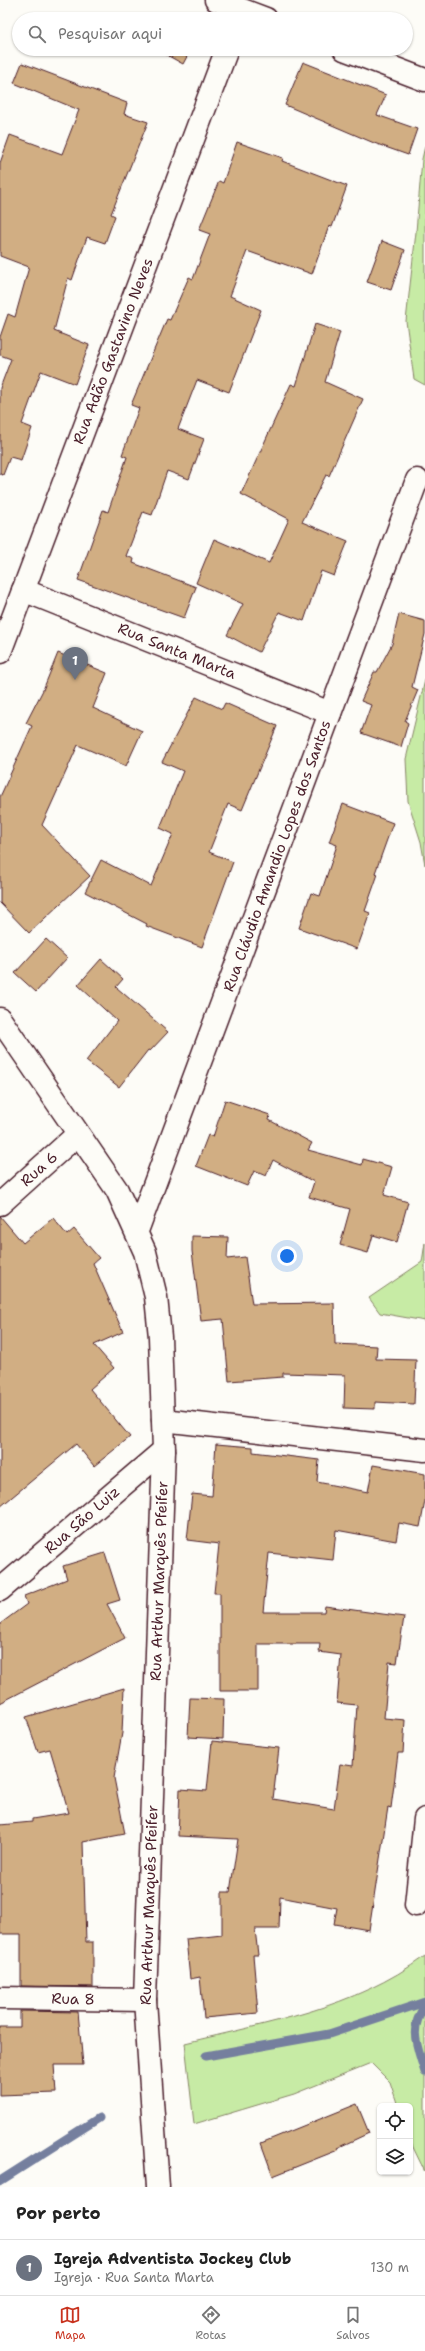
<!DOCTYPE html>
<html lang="pt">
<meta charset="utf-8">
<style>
body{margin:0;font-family:"Shantell Sans",sans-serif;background:#f2f2f2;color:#222}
.controls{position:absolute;right:12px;bottom:12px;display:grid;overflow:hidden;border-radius:6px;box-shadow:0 1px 3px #0004}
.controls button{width:36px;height:36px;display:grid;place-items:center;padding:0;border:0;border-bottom:1px solid #e0e0e0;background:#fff;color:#222;font:20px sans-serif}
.you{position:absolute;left:287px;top:1256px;width:14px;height:14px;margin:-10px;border:3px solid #fff;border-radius:50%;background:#1a73e8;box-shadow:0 0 0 6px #1a73e833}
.badge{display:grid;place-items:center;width:26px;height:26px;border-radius:50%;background:#c8321e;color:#fff;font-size:13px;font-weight:700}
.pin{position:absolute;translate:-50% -33px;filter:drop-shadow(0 1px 2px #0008)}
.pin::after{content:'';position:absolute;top:21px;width:14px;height:12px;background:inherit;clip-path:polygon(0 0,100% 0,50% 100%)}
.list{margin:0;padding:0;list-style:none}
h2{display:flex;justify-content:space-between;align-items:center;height:52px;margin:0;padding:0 16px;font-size:17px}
h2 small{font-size:13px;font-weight:400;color:#767676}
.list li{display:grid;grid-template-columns:26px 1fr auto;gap:12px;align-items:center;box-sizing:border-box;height:56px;padding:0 16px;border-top:1px solid #e0e0e0}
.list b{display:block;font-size:15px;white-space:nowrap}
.list p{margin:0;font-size:13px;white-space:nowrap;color:#767676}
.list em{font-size:13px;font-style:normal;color:#767676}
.icon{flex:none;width:22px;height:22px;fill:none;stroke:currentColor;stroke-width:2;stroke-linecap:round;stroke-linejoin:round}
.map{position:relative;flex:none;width:425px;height:2187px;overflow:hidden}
.search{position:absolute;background:#fff;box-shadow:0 1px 3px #0004;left:12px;right:12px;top:12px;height:44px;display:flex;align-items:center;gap:10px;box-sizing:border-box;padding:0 14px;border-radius:22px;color:#767676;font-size:15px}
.sheet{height:108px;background:#fff}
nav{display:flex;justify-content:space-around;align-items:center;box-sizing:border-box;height:56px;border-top:1px solid #e0e0e0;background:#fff;font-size:11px;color:#767676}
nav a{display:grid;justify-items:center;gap:2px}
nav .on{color:#c8321e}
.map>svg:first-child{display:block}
.green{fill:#c7eba5;stroke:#888568}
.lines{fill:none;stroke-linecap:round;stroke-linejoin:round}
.stream{stroke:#757f9e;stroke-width:9}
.building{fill:#d1ae83;stroke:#4a1f2b}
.street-casing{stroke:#4a1f2b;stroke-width:25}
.secondary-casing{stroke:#4a1f2b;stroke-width:25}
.street{stroke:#fdfcf7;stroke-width:22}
.secondary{stroke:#fdfcf7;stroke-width:22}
.labels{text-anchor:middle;stroke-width:3.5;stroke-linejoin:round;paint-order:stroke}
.street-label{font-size:15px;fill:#4a1f2b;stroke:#fdfcf7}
</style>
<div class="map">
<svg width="425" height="2187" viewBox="0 0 425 2187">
<rect width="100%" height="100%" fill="#fdfcf7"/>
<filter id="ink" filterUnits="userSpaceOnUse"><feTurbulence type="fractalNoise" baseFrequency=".025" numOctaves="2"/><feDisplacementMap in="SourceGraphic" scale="8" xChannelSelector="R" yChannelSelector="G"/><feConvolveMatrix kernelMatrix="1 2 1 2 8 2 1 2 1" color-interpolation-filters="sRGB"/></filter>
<g filter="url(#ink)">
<g class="green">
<polygon points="425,146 425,385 414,379 406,321 416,232 422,159"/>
<polygon points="425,680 425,865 421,842 408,801 406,759"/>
<polygon points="425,1243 425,1321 380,1313 369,1298 422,1262"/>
<path d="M425,1956V2172L410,2141V2106H398L390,2082L371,2063L294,2094L194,2124L185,2043C270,2022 353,2009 425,1956Z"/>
</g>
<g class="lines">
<g class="stream">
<path d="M425,2006C408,2030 417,2045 425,2072"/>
<polyline points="206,2056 329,2034 425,2002"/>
<polyline points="0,2181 99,2118"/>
</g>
</g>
<g class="building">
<polygon points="156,49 191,49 183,64"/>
<polygon points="303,62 386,95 377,115 417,129 408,155 374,143 285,105"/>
<polygon points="22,63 127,103 124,114 148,122 111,214 115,216 105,243 87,237 72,280 68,278 54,331 89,345 75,384 41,371 22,424 32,428 21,460 10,457 3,475 0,474 0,388 11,359 0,355 0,337 8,314 15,317 29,267 0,256 0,163 10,135 62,154 79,110 14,83"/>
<polygon points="237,142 283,158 282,161 347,186 332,227 329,226 312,274 247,251 230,296 261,310 229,392 197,380 178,429 204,439 189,479 167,471 152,515 143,512 126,556 134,559 133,563 196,587 184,618 78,580 103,510 108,512 127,457 122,455 139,408 131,405 167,319 170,320 189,277 193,279 210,234 199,230 219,181 223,183"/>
<polygon points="382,241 405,250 391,290 367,282"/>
<polygon points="315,324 340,332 325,382 363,399 329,476 326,475 302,522 348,541 334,576 321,571 304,621 279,612 259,652 227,635 243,604 196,583 214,539 269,563 289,519 241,494 291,384 296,386"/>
<polygon points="399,614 425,621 425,634 412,687 418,690 405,721 408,723 401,747 361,733 371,705 361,701 374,672 377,672 392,644"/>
<polygon points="58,653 107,673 93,708 142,731 126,766 78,745 42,825 90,876 29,933 0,903 0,797 32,726 26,723 43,690"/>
<polygon points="196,697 222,709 225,703 277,726 242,810 228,804 209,852 233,862 202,947 146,926 147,924 85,892 101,860 151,886 173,834 160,828 183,771 162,762"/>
<polygon points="343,804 393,823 375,873 378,874 365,911 370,913 357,949 299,928 311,893 320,896 337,845 329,842"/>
<polygon points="46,939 67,958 36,992 15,973"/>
<polygon points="101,959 123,979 116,987 168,1032 150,1051 148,1050 119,1087 86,1061 117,1021 78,985"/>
<polygon points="225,1100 270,1115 269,1120 312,1143 308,1150 362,1165 363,1159 392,1167 384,1195 408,1202 397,1242 373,1235 368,1253 340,1245 350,1209 309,1197 314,1182 273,1160 266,1176 254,1171 247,1186 196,1166 208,1135 213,1137"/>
<polygon points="0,1216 23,1243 53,1218 67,1235 74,1229 99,1258 93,1263 123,1332 94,1345 114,1368 90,1389 130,1437 94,1466 76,1444 0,1507"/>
<polygon points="192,1236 228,1237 227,1259 245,1257 252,1304 334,1303 335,1344 377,1346 376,1359 416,1360 414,1404 375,1402 375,1409 344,1408 345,1375 283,1373 283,1377 229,1381 223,1319 201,1321 192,1251"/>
<polygon points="216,1444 253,1447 253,1452 319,1460 317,1482 368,1492 373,1465 425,1474 425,1501 420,1527 399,1523 396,1541 336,1530 333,1560 269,1553 263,1612 324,1612 325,1606 404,1617 397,1663 389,1662 384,1718 405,1720 403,1753 398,1753 391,1808 388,1807 369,1930 334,1924 337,1908 280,1897 279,1929 255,1929 258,1955 253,1955 258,2013 204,2018 200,1977 190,1979 186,1939 222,1935 222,1892 230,1892 238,1839 178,1836 180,1789 207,1791 212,1741 279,1748 273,1799 334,1809 340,1764 353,1766 357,1705 337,1703 341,1655 319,1652 320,1644 258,1644 258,1691 220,1691 220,1593 214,1593 219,1544 187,1540 192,1494 212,1496"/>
<polygon points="105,1553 120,1600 107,1604 125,1638 0,1703 0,1624 27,1604 24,1596 67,1579 63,1566"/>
<polygon points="124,1688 122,1733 114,1778 125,1834 83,1842 86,1942 93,1942 93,1987 21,1986 21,1934 0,1934 0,1825 32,1822 32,1819 69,1813 50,1749 38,1752 26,1717"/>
<polygon points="190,1698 224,1699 223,1739 188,1737"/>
<polygon points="20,2011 78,2012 83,2065 54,2065 56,2093 0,2095 0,2027 20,2027"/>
<polygon points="357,2104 369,2133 337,2148 338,2150 273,2176 261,2143"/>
</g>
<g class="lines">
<g class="street-casing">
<g id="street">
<polyline points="216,0 266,19"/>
<polyline points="344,49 425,80"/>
<polyline points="23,590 330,713"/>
<polyline points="0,652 227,49"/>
<polyline points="0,1204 78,1134"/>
<polyline points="137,1231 417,480"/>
<polyline points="163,1420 425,1450"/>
<polyline points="0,1590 164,1450"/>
<polyline points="416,1905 425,1819"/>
<polyline points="0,1998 145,2000"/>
</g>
</g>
<g class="secondary-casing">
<polyline id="secondary" points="0,1019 117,1190 145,1252 156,1297 160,1337 164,1450 145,2000 158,2187"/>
</g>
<use href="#street" class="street"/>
<use href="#secondary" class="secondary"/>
</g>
</g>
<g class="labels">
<g class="street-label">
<text transform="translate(113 351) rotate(-69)" y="5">Rua Adão Gastavino Neves</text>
<text transform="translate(177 651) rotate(22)" y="5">Rua Santa Marta</text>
<text transform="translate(277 856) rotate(-70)" y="5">Rua Cláudio Amandio Lopes dos Santos</text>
<text transform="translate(39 1169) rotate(-42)" y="5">Rua 6</text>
<text transform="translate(82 1520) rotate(-41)" y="5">Rua São Luiz</text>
<text transform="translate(159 1581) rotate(-88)" y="5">Rua Arthur Marquês Pfeifer</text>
<text transform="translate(149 1905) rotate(-88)" y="5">Rua Arthur Marquês Pfeifer</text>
<text transform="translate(73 1999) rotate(1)" y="5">Rua 8</text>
</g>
</g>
</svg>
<div class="controls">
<button><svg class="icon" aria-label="locate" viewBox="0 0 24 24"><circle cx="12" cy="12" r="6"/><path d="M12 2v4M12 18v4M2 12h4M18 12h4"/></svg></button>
<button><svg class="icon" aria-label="layers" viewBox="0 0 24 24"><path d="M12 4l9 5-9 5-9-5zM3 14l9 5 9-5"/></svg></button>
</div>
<div class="you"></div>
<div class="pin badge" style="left:75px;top:680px;background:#6b7280">1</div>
<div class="search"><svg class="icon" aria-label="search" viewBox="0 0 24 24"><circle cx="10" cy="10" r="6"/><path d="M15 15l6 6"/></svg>Pesquisar aqui</div>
</div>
<section class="sheet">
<h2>Por perto<small></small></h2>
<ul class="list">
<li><span class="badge" style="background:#6b7280">1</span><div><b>Igreja Adventista Jockey Club</b><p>Igreja · Rua Santa Marta</p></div><em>130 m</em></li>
</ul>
</section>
<nav>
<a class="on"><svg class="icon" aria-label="map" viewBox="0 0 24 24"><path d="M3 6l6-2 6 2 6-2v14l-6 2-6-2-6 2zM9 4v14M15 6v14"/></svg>Mapa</a>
<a><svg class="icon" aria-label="directions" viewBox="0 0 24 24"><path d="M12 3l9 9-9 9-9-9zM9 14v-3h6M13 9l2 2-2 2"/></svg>Rotas</a>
<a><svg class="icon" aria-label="saved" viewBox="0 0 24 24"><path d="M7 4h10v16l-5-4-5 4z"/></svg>Salvos</a>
</nav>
